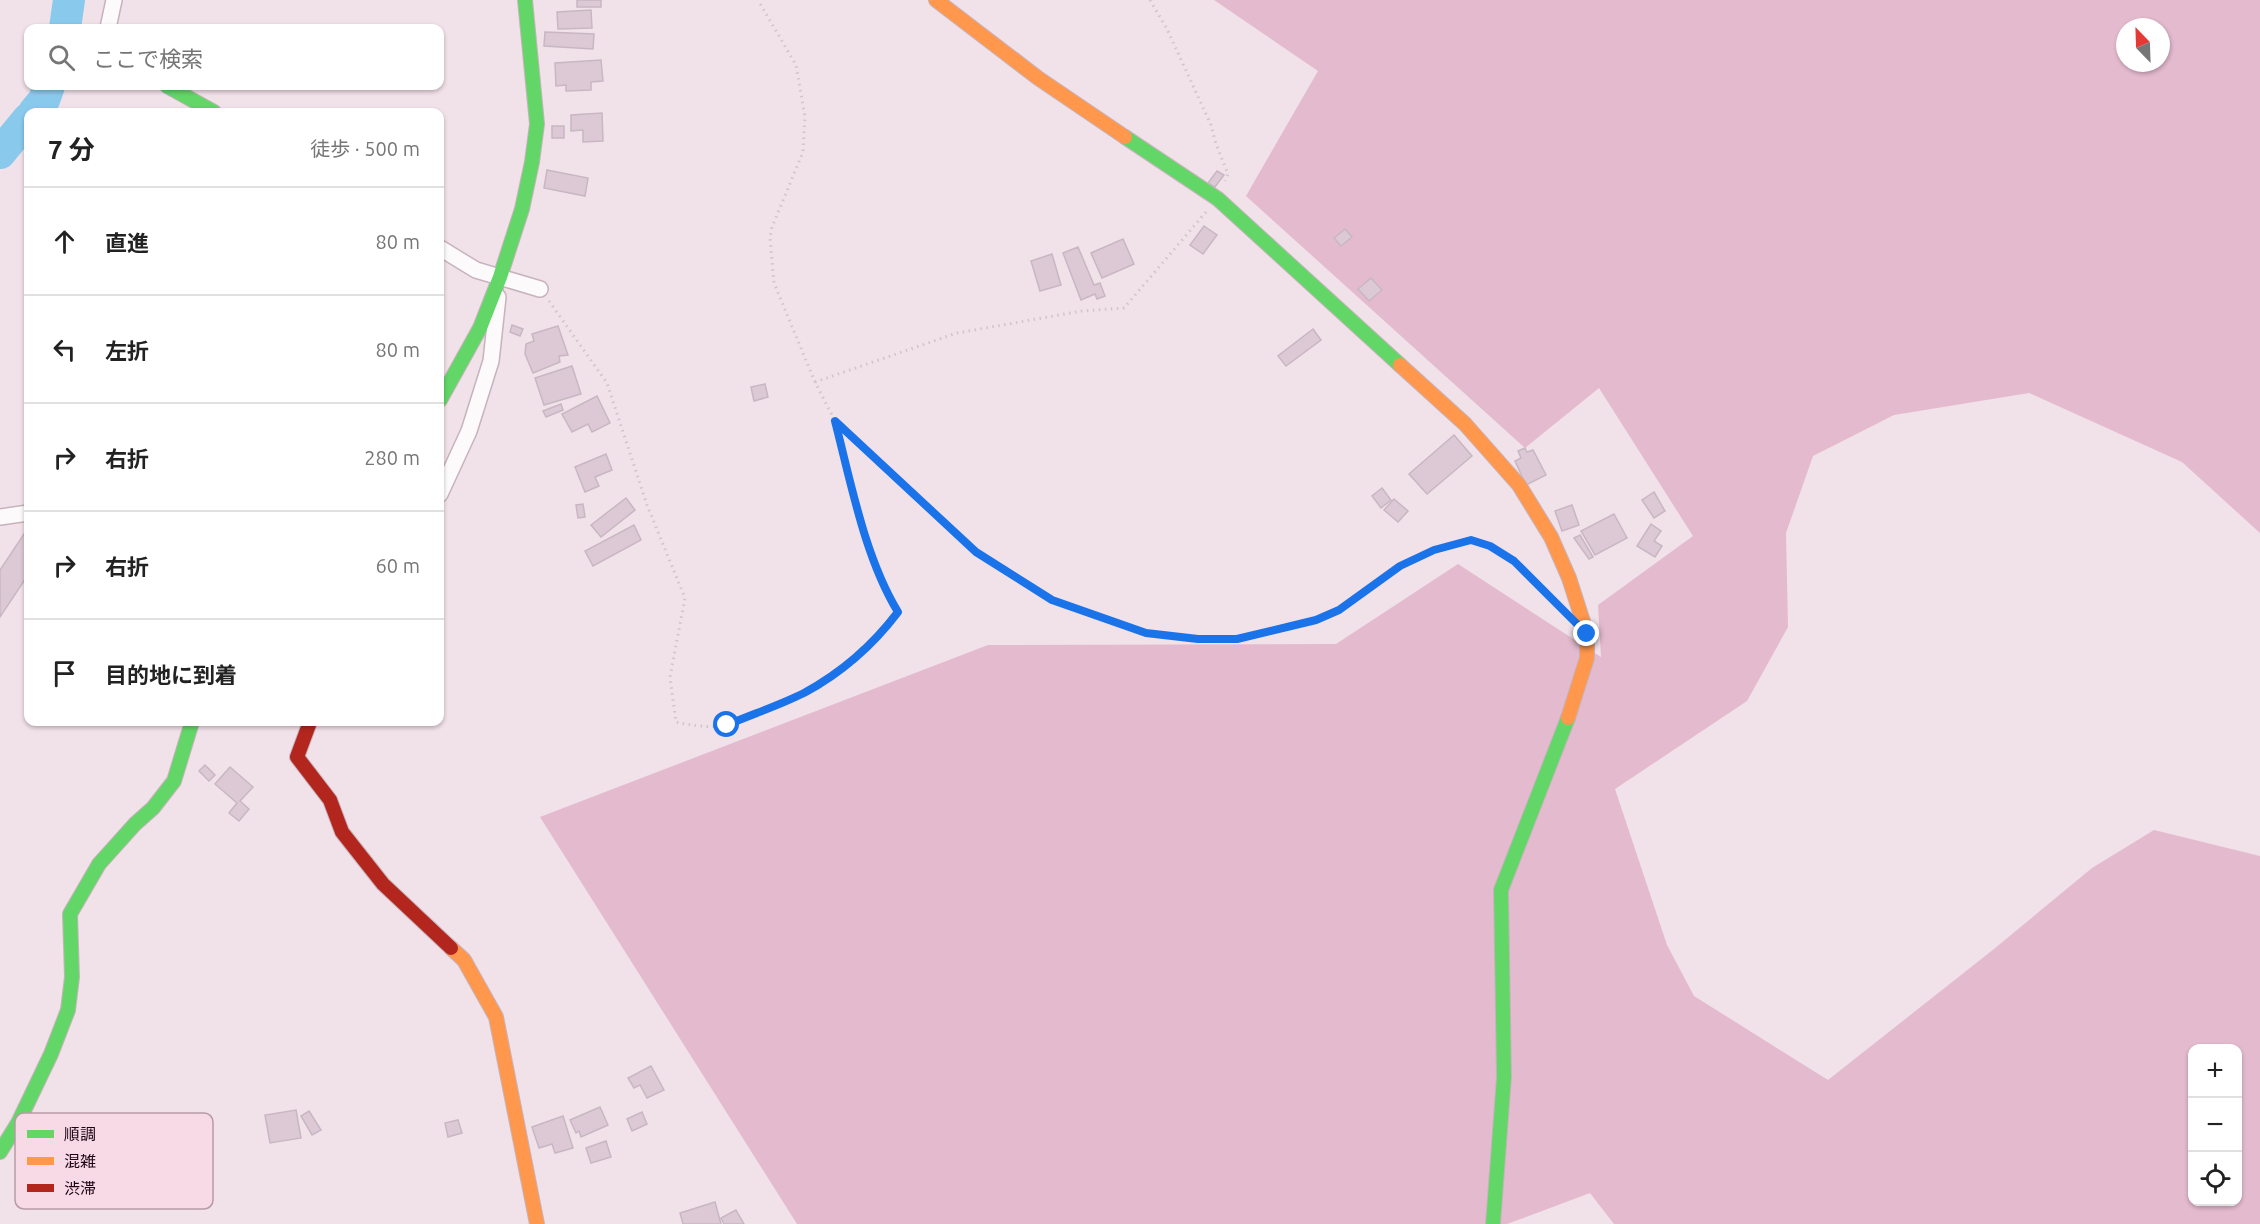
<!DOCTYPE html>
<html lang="ja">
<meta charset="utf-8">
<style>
body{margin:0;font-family:Ubuntu,"Noto Sans JP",sans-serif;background:#f6f6f6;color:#222}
.controls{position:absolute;right:18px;bottom:18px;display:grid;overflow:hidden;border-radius:12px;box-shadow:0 2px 4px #0004}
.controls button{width:54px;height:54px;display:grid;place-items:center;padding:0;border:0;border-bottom:2px solid #e0e0e0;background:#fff;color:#222;font:30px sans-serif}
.compass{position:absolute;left:2116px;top:18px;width:54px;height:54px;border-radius:50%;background:#fff;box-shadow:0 2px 4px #0004;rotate:337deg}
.stop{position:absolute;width:18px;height:18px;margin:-14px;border:4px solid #1a73e8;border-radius:50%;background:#fff}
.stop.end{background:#1a73e8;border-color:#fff;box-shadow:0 2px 6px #0008}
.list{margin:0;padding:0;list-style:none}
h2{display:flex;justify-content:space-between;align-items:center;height:78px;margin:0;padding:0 24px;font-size:26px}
h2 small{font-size:20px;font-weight:400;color:#767676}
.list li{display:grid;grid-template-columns:39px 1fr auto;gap:18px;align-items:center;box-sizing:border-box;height:108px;padding:0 24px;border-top:2px solid #e0e0e0}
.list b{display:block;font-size:22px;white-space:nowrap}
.list em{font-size:20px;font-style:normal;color:#767676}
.icon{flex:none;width:33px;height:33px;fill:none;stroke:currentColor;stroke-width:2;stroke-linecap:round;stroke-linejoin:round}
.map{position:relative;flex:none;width:2260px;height:1224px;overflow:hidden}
.search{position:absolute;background:#fff;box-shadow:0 2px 4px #0004;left:24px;top:24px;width:420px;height:66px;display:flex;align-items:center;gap:15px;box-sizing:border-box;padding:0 21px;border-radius:12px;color:#767676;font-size:22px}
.panel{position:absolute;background:#fff;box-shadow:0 2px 4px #0004;left:24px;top:108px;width:420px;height:618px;border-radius:12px}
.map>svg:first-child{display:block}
.green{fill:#e4bace;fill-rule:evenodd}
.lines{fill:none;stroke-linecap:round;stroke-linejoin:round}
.river{stroke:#89caec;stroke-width:32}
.building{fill:#dcc9d5;stroke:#c8b7c3;stroke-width:1.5}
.street-casing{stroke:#c7b3bc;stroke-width:18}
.fast-casing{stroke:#c7b3bc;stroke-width:16}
.slow-casing{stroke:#c7b3bc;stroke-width:16}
.jam-casing{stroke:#c7b3bc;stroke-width:16}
.path{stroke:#cdc7c9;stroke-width:3;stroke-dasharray:1.5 4.5;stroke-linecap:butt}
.street{stroke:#fdfafc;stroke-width:15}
.fast{stroke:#63d668;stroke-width:14}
.slow{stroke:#ff974d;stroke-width:14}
.jam{stroke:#b3261e;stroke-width:14}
.route{stroke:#1a73e8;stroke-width:8}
.key{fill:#f8dae7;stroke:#b69aa7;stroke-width:1.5}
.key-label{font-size:16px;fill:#1c0511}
</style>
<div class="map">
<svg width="2260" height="1224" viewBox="0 0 2260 1224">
<rect width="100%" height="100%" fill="#f1e1e8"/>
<path class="green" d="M1214,0H2260V533L2182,462L2029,393L1894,415L1813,456L1786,533L1788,627L1747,701L1615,789L1667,945L1694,996L1828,1080L1994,949L2092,868L2154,830L2260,856V1224H1614L1590,1193L1507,1224H797L540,817L988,645L1336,644L1458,564L1601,657L1598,605L1693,536L1599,388L1525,448L1246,196L1318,71ZM2125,27H2161V63H2125ZM2192,1048H2238V1202H2192Z"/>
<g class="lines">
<g class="river">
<polyline points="65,28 69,0"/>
<polyline points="34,112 44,100 49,86"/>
<polyline points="0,153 28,119"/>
</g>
</g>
<g class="building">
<rect x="577" y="0" width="24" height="7"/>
<polygon points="591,10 592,28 558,29 557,12"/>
<polygon points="545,32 594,34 593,49 544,46"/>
<polygon points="601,60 603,81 591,82 591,90 566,91 566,85 556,86 555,63"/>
<polygon points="602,113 603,141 583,142 583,130 571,131 571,115"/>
<rect x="552" y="126" width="12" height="12"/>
<polygon points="547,170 588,178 585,196 544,188"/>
<polygon points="1217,171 1224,175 1215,187 1208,183"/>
<polygon points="1204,226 1217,235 1203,254 1190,245"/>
<polygon points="1345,229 1352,237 1341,246 1334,238"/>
<polygon points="1123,239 1134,264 1102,278 1091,253"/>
<polygon points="1078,247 1094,285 1100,283 1105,296 1097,299 1095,294 1081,300 1063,253"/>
<polygon points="1052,254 1061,285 1040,291 1031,261"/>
<polygon points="1371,278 1382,290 1369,301 1358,289"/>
<polygon points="512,325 523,329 520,336 510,332"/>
<polygon points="558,326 568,355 559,356 560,362 533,373 525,354 526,344 534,341 532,334"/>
<polygon points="1313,329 1321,340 1286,366 1278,356"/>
<polygon points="572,366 581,394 544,405 535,378"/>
<polygon points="765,384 768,397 754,401 751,387"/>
<polygon points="597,396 610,423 592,432 588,424 572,432 562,414"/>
<polygon points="561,404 563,410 546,417 543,411"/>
<polygon points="1454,435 1472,456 1427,494 1409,474"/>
<polygon points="1525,448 1527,452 1533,450 1546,475 1526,485 1515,461 1521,458 1518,451"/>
<polygon points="606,454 612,470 595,477 599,486 585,492 575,467"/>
<polygon points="1382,488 1391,500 1381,508 1372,496"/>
<polygon points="1654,492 1665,511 1654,518 1642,500"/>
<polygon points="626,498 635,510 601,537 591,525"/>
<polygon points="1394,499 1408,511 1398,522 1384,510"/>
<polygon points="583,504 585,517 578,518 576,505"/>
<polygon points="1572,505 1579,525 1562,531 1555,511"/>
<polygon points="1614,514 1627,538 1595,555 1581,531"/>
<polygon points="1651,524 1661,531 1654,541 1662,546 1655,557 1637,546"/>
<polygon points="634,525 641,540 593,566 585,551"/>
<polygon points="28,528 28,575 0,617 0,570"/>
<polygon points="1580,535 1593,557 1589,559 1574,538"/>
<polygon points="205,765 215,775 209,781 199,771"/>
<polygon points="230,767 253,787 240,801 249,809 239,821 229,813 237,803 215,784"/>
<polygon points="651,1066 664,1090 647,1098 640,1085 634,1088 628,1078"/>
<polygon points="600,1107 608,1125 581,1137 579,1131 576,1133 570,1120"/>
<polygon points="296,1110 301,1138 270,1143 265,1115"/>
<polygon points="309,1111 321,1130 312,1135 301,1116"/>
<polygon points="642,1112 647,1124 632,1131 627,1119"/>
<polygon points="563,1116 573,1148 555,1153 552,1144 539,1148 532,1127"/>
<polygon points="458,1120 462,1133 448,1137 445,1123"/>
<polygon points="606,1141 611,1157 591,1163 586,1148"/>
<polygon points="715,1202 721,1224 683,1224 680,1213"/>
<polygon points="736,1210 744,1224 724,1224 721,1218"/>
</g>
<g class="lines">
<g class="street-casing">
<g id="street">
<polyline points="108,28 114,0"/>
<polyline points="440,248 476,270 540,289"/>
<polyline points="440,494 469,431 491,361 498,297"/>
<polyline points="0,517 28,513"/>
</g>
</g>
<g class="fast-casing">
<g id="fast">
<polyline points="167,86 214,112"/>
<polyline points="1125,137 1218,199 1400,365"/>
<polyline points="440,400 480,328 500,277 522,209 532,162 537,124 525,0"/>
<polyline points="0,1152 18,1123 51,1054 68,1010 72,977 70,914 99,864 135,824 153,808 174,781 192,722"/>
<polyline points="1493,1224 1504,1077 1501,890 1568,718"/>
</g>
</g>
<g class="slow-casing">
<g id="slow">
<polyline points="936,0 1038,78 1125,137"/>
<polyline points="1400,365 1465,424 1519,485 1551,537 1569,578 1587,634 1587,658 1568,718"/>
<polyline points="451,948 464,960 496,1017 537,1224"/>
</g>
</g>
<g class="jam-casing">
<polyline id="jam" points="310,722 297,757 330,800 342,832 383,884 451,948"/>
</g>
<g class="path">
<polyline points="1150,0 1167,29 1211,125 1216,144 1228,174 1225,181"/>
<path d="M549,301L607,383L647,505L685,598L670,677L676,722C692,726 711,728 727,725C738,723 750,715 761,711C819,686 859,663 898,612L884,588L858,509L835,421L815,382L774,283L770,238L772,227L803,152L805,117L796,65L758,0"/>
<polyline points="815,382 957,333 1082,311 1124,308 1206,212"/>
<polyline points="837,422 976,552 1052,600 1146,633 1198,639 1237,639 1316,620 1339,610 1400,566 1434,550 1471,540 1490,546 1514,561 1556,603"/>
</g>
<use href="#street" class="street"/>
<use href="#fast" class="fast"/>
<use href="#slow" class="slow"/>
<use href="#jam" class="jam"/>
</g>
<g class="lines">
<path class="route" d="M727,725C753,714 780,705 804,693C841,673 873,645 898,612C865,558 851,483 835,421L976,552L1052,600L1146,633L1198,639H1237L1316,620L1339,610L1400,566L1434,550L1471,540L1490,546L1514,561L1587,634"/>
</g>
<rect x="15" y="1113" width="198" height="96" rx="9" class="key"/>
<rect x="27" y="1130" width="27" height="8" fill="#63d668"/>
<rect x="27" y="1157" width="27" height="8" fill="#ff974d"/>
<rect x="27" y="1184" width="27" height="8" fill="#b3261e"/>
<g class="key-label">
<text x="64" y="1140">順調</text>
<text x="64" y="1167">混雑</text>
<text x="64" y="1194">渋滞</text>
</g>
</svg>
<div class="controls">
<button>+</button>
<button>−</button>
<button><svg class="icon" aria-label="locate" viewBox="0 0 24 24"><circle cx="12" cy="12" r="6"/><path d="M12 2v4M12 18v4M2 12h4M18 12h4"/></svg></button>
</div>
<svg class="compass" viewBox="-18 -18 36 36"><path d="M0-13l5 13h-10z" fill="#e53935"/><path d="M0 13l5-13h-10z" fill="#767676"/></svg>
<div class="stop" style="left:727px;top:725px"></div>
<div class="stop end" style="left:1587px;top:634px"></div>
<div class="search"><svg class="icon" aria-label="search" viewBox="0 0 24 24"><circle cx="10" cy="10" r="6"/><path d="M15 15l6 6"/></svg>ここで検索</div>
<section class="panel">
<h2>7 分<small>徒歩 · 500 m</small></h2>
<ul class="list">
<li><svg class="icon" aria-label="ahead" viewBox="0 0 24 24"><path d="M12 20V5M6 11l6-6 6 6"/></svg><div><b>直進</b></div><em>80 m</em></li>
<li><svg class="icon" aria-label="left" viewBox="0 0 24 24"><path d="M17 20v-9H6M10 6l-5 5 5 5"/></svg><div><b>左折</b></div><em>80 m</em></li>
<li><svg class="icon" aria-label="right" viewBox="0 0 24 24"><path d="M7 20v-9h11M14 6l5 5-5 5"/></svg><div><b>右折</b></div><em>280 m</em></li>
<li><svg class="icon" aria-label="right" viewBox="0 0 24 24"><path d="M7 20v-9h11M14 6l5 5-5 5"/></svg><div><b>右折</b></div><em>60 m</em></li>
<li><svg class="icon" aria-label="arrive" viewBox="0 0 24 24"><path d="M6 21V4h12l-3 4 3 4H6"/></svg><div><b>目的地に到着</b></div></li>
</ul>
</section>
</div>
